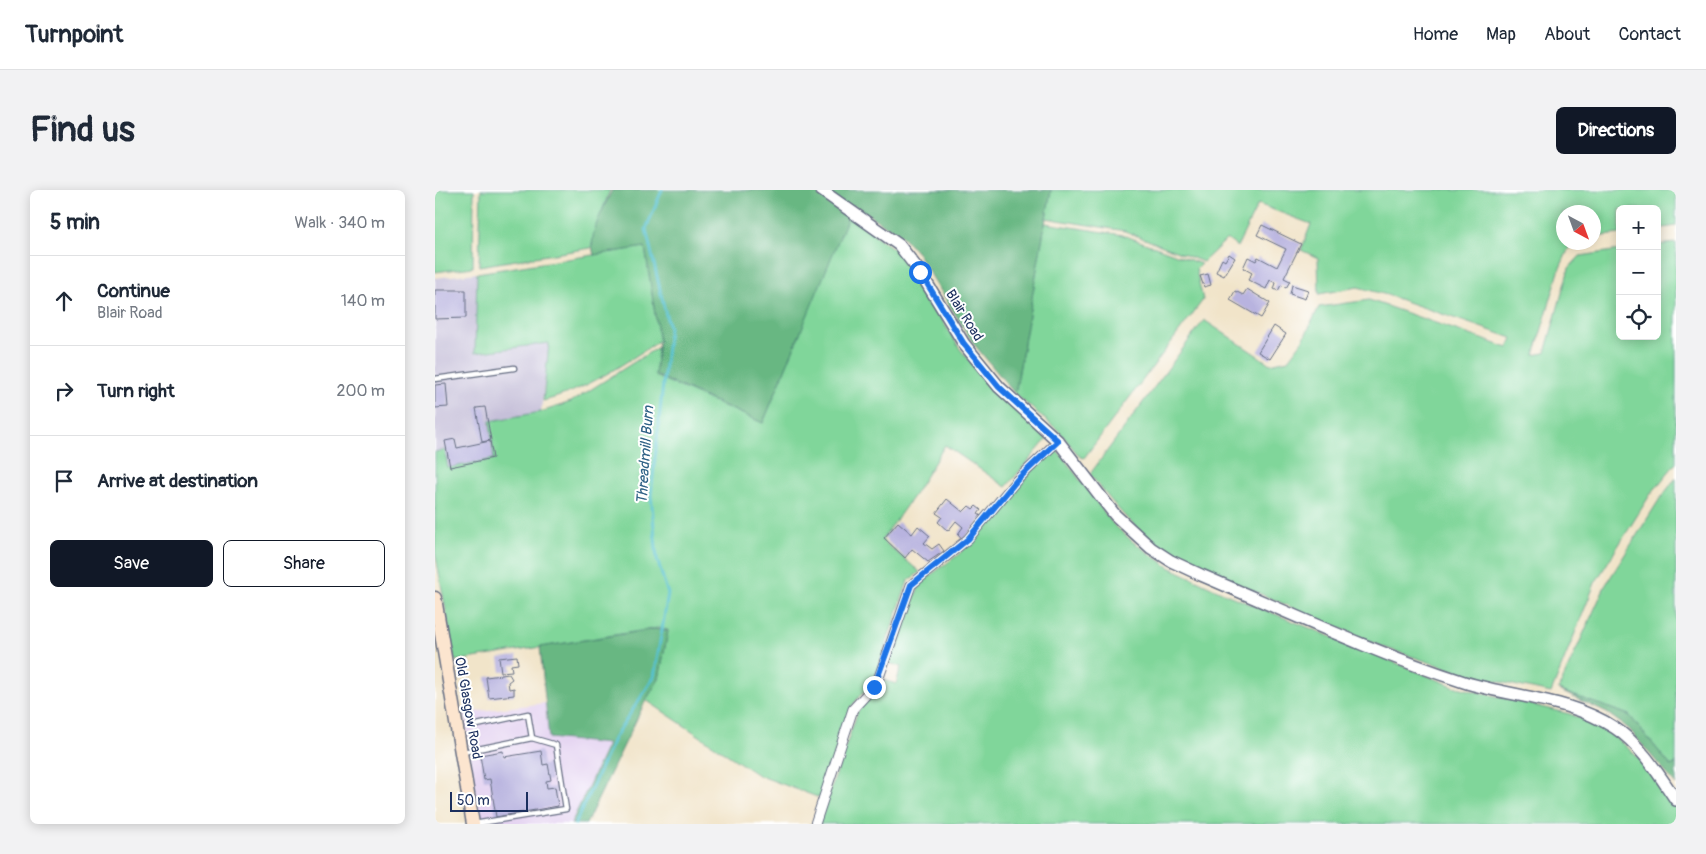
<!DOCTYPE html>
<meta charset="utf-8">
<style>
body{margin:0;font-family:Pangolin,sans-serif;background:#f2f2f3;color:#1f2937}
.controls{position:absolute;right:15px;top:15px;display:grid;overflow:hidden;border-radius:8px;box-shadow:0 2px 12px #0003}
.controls button{width:45px;height:45px;display:grid;place-items:center;padding:0;border:0;border-bottom:1px solid #e0e1e3;background:#fff;color:#1f2937;font:25px sans-serif}
.compass{position:absolute;left:1121px;top:15px;width:45px;height:45px;border-radius:50%;background:#fff;box-shadow:0 2px 12px #0003;rotate:139deg}
.scale{position:absolute;left:15px;bottom:12px;width:78px;box-sizing:border-box;padding-left:5px;border:2px solid #1b2f5e;border-top:0;font-size:14px;line-height:18px;white-space:nowrap;color:#1b2f5e;-webkit-text-stroke:4px #fff;paint-order:stroke}
.stop{position:absolute;width:15px;height:15px;margin:-11px;border:4px solid #1a73e8;border-radius:50%;background:#fff}
.stop.end{background:#1a73e8;border-color:#fff;box-shadow:0 1px 5px #0008}
.list{margin:0;padding:0;list-style:none}
h2{display:flex;justify-content:space-between;align-items:center;height:65px;margin:0;padding:0 20px;font-size:21px}
h2 small{font-size:16px;font-weight:400;color:#747a83}
.list li{display:grid;grid-template-columns:32px 1fr auto;gap:15px;align-items:center;box-sizing:border-box;height:90px;padding:0 20px;border-top:1px solid #e0e1e3}
.list b{display:block;font-size:19px;white-space:nowrap}
.list p{margin:0;font-size:16px;white-space:nowrap;color:#747a83}
.list em{font-size:16px;font-style:normal;color:#747a83}
.actions{display:flex;gap:10px;padding:15px 20px}
.actions a{flex:1;padding:11px 0;border:1px solid #111827;border-radius:8px;text-align:center;font-size:18px;color:#111827}
.actions .main{background:#111827;color:#fff}
.icon{flex:none;width:28px;height:28px;fill:none;stroke:currentColor;stroke-width:2;stroke-linecap:round;stroke-linejoin:round}
.map{position:relative;flex:none;width:1241px;height:634px;overflow:hidden;border-radius:8px}
header{display:flex;align-items:center;gap:30px;box-sizing:border-box;height:70px;padding:0 25px;background:#fff;border-bottom:1px solid #e0e1e3}
header strong{font-size:24px}
nav{display:flex;gap:28px;margin-inline-start:auto;font-size:18px}
.intro{display:flex;align-items:center;justify-content:space-between;box-sizing:border-box;height:120px;padding:0 30px}
h1{margin:0;font-size:35px}
.button{padding:12px 22px;border-radius:8px;background:#111827;color:#fff;font-size:18px;font-weight:700}
main{display:flex;gap:30px;padding:0 30px}
aside{flex:1;background:#fff;border-radius:8px;box-shadow:0 2px 12px #0003}
.map>svg:first-child{display:block}
.built{fill:#e4d3f1}
.industrial{fill:#c6c0d9}
.green{fill:#80d69a;stroke:#4e827c}
.forest{fill:#68b782;stroke:#427370}
.lines{fill:none;stroke-linecap:round;stroke-linejoin:round}
.stream{stroke:#55c1cf;stroke-width:3}
.building{fill:#b8b3df}
.service-casing{stroke:#666e83;stroke-width:7}
.minor-casing{stroke:#666e83;stroke-width:11}
.tertiary-casing{stroke:#666e83;stroke-width:14}
.secondary-casing{stroke:#666e83;stroke-width:15}
.service{stroke:#fff;stroke-width:4.5}
.minor{stroke:#fff;stroke-width:9}
.tertiary{stroke:#fff;stroke-width:11}
.secondary{stroke:#fce5cf;stroke-width:12}
.route{stroke:#1a73e8;stroke-width:6}
.labels{text-anchor:middle;stroke-width:4;stroke-linejoin:round;paint-order:stroke}
.street-label{font-size:14px;fill:#1b2f5e;stroke:#fff}
.water-label{font-size:15px;font-style:italic;fill:#2f6286;stroke:#fff}
</style>
<header>
<strong>Turnpoint</strong>
<nav><a>Home</a><a>Map</a><a>About</a><a>Contact</a></nav>
</header>
<div class="intro"><h1>Find us</h1><a class="button">Directions</a></div>
<main>
<aside>
<h2>5 min<small>Walk · 340 m</small></h2>
<ul class="list">
<li><svg class="icon" aria-label="ahead" viewBox="0 0 24 24"><path d="M12 20V5M6 11l6-6 6 6"/></svg><div><b>Continue</b><p>Blair Road</p></div><em>140 m</em></li>
<li><svg class="icon" aria-label="right" viewBox="0 0 24 24"><path d="M7 20v-9h11M14 6l5 5-5 5"/></svg><div><b>Turn right</b></div><em>200 m</em></li>
<li><svg class="icon" aria-label="arrive" viewBox="0 0 24 24"><path d="M6 21V4h12l-3 4 3 4H6"/></svg><div><b>Arrive at destination</b></div></li>
</ul>
<div class="actions"><a class="main">Save</a><a>Share</a></div>
</aside>
<div class="map">
<svg width="1241" height="634" viewBox="0 0 1241 634">
<rect width="100%" height="100%" fill="#fff"/>
<filter id="ink" filterUnits="userSpaceOnUse"><feTurbulence type="fractalNoise" baseFrequency=".02" numOctaves="2"/><feDisplacementMap in="SourceGraphic" scale="10" xChannelSelector="R" yChannelSelector="G"/><feConvolveMatrix kernelMatrix="1 2 1 2 8 2 1 2 1" color-interpolation-filters="sRGB"/></filter>
<filter id="wash" filterUnits="userSpaceOnUse"><feTurbulence type="fractalNoise" baseFrequency=".0096" numOctaves="4" result="noise"/><feDisplacementMap in="SourceGraphic" scale="20" xChannelSelector="R" yChannelSelector="G"/><feGaussianBlur stdDeviation="1.12" result="paint"/><feColorMatrix in="noise" values="0 0 0 0 0 0 0 0 0 0 0 0 0 0 0 0 0 1.4 0 .05"/><feComposite in="paint" operator="in"/></filter>
<g filter="url(#wash)">
<rect width="100%" height="100%" fill="#f1e4c9"/>
<polygon class="built" points="110,513 114,548 173,554 136,634 45,634 29,523"/>
<polygon class="industrial" points="42,83 40,163 114,153 106,222 55,231 60,269 13,278 10,260 0,262 0,88"/>
<g class="green">
<polygon points="0,0 39,0 38,77 0,82"/>
<polygon points="46,0 175,0 161,37 156,58 44,76"/>
<path d="M616,0H1241V36L1222,39V19H1185V44L1159,47L1158,22H1128V52L1136,53L1125,78L1099,165L1110,163L1134,78L1145,66L1185,60V146H1222V55L1241,53V273L1215,305L1160,393L1116,503L1033,485L948,457L738,366C699,340 683,320 655,284L769,130L835,174L853,170L868,150L884,117L934,110L1073,158L1077,148L952,105L923,97L884,104L883,68L866,60L876,34L823,14L802,57L792,49L768,72L690,41L611,28Z"/>
<polygon points="413,25 459,59 470,70 525,159 562,203 612,249 571,297 510,255 481,302 447,350 485,382 473,391 439,489 416,517 385,608 323,585 211,510 224,489 233,440 223,438 20,471 0,361 0,262 10,260 13,278 59,269 55,231 106,222 136,212 223,157 220,186 328,233"/>
<polygon points="610,33 688,45 766,74 761,79 768,110 649,268 645,267 623,240 580,204"/>
<path d="M210,57L224,151C188,174 150,201 108,211L114,153L40,163L42,83Z"/>
<path d="M618,261L624,262L678,334L698,352L734,377L793,405L1018,496L1135,524L1160,534L1185,551L1208,572L1241,618V634H384L423,521C430,509 441,502 448,490L461,494L466,477L454,473L462,446L484,397L493,387L523,365L564,324L587,291Z"/>
<polygon points="1241,288 1241,573 1236,576 1194,525 1123,500 1170,396 1224,310"/>
</g>
<g class="forest">
<path d="M177,0H616L580,204L538,153L483,64L468,47L418,15L328,233L220,185L224,151L210,57L159,65C152,44 169,19 177,0Z"/>
<polygon points="220,439 233,441 224,489 211,510 151,634 136,634 173,554 114,548 105,457"/>
<polygon points="1123,500 1194,525 1236,576 1241,573 1241,595 1194,539 1172,523"/>
</g>
<g class="lines">
<polyline class="stream" points="140,634 180,547 219,487 233,404 222,369 216,305 234,138 211,39 227,0"/>
</g>
<g id="blocks">
<g class="building">
<polygon points="827,35 866,54 849,88 855,91 851,98 846,95 843,101 839,99 841,93 835,90 831,99 813,90 817,83 808,78 813,67 821,71 823,67 842,77 851,59 822,45"/>
<polygon points="794,64 800,68 789,86 781,82 787,69 790,71"/>
<polygon points="773,84 776,95 769,97 765,86"/>
<polygon points="857,95 873,100 870,109 855,104"/>
<polygon points="812,99 835,113 826,128 795,110 800,101 808,105"/>
<polygon points="0,100 31,100 31,128 0,129"/>
<polygon points="839,136 851,144 835,169 823,162"/>
<polygon points="11,194 13,217 0,218 0,195"/>
<polygon points="50,217 56,250 47,252 41,218"/>
<polygon points="20,249 22,258 55,251 58,268 15,277 10,251"/>
<polygon points="512,309 528,322 534,316 538,319 541,316 546,320 543,324 548,327 528,350 523,344 528,337 521,331 513,341 503,332 507,327 501,323"/>
<polygon points="463,332 477,344 483,336 495,346 489,353 497,359 504,354 509,361 493,372 477,359 470,368 449,348"/>
<polygon points="82,466 83,474 76,475 77,481 66,482 64,468"/>
<polygon points="74,484 77,489 73,492 74,499 79,498 79,505 54,508 51,487"/>
<polygon points="68,561 69,567 106,561 108,575 113,574 116,590 111,591 112,598 120,597 123,616 61,627 55,589 49,590 45,565"/>
</g>
</g>
</g>
<g filter="url(#ink)">
<use href="#blocks" fill-opacity="0" stroke="#666e83" stroke-width="1"/>
<g class="lines">
<g class="service-casing">
<g id="service">
<polyline points="0,189 79,178"/>
<polyline points="28,562 97,548 93,524 42,535"/>
<polyline points="39,634 131,619 121,555 97,548"/>
</g>
</g>
<g class="minor-casing">
<polyline id="minor" points="380,634 418,519 442,493 476,395 533,349 582,290 623,251"/>
</g>
<g class="tertiary-casing">
<path id="tertiary" d="M386,0L464,55L485,82L529,154L564,197L623,251L680,325L716,358L736,371L766,385C853,422 939,463 1029,492C1080,508 1134,508 1180,538C1206,555 1224,585 1241,610"/>
</g>
<g class="secondary-casing">
<polyline id="secondary" points="0,408 38,634"/>
</g>
<use href="#service" class="service"/>
<use href="#minor" class="minor"/>
<use href="#tertiary" class="tertiary"/>
<use href="#secondary" class="secondary"/>
</g>
</g>
<g class="lines" filter="url(#ink)">
<polyline class="route" points="439,497 476,395 533,349 582,290 623,251 564,197 529,154 485,82"/>
</g>
<g class="labels">
<g class="street-label">
<text transform="translate(530 125) rotate(58)" y="5">Blair Road</text>
<text transform="translate(34 518) rotate(80)" y="5">Old Glasgow Road</text>
</g>
<g class="water-label">
<text transform="translate(210 265) rotate(-86)" y="5">Threadmill Burn</text>
</g>
</g>
</svg>
<div class="controls">
<button>+</button>
<button>−</button>
<button><svg class="icon" aria-label="locate" viewBox="0 0 24 24"><circle cx="12" cy="12" r="6"/><path d="M12 2v4M12 18v4M2 12h4M18 12h4"/></svg></button>
</div>
<svg class="compass" viewBox="-18 -18 36 36"><path d="M0-13l5 13h-10z" fill="#e53935"/><path d="M0 13l5-13h-10z" fill="#747a83"/></svg>
<div class="scale">50 m</div>
<div class="stop" style="left:485px;top:82px"></div>
<div class="stop end" style="left:439px;top:497px"></div>
</div>
</main>
